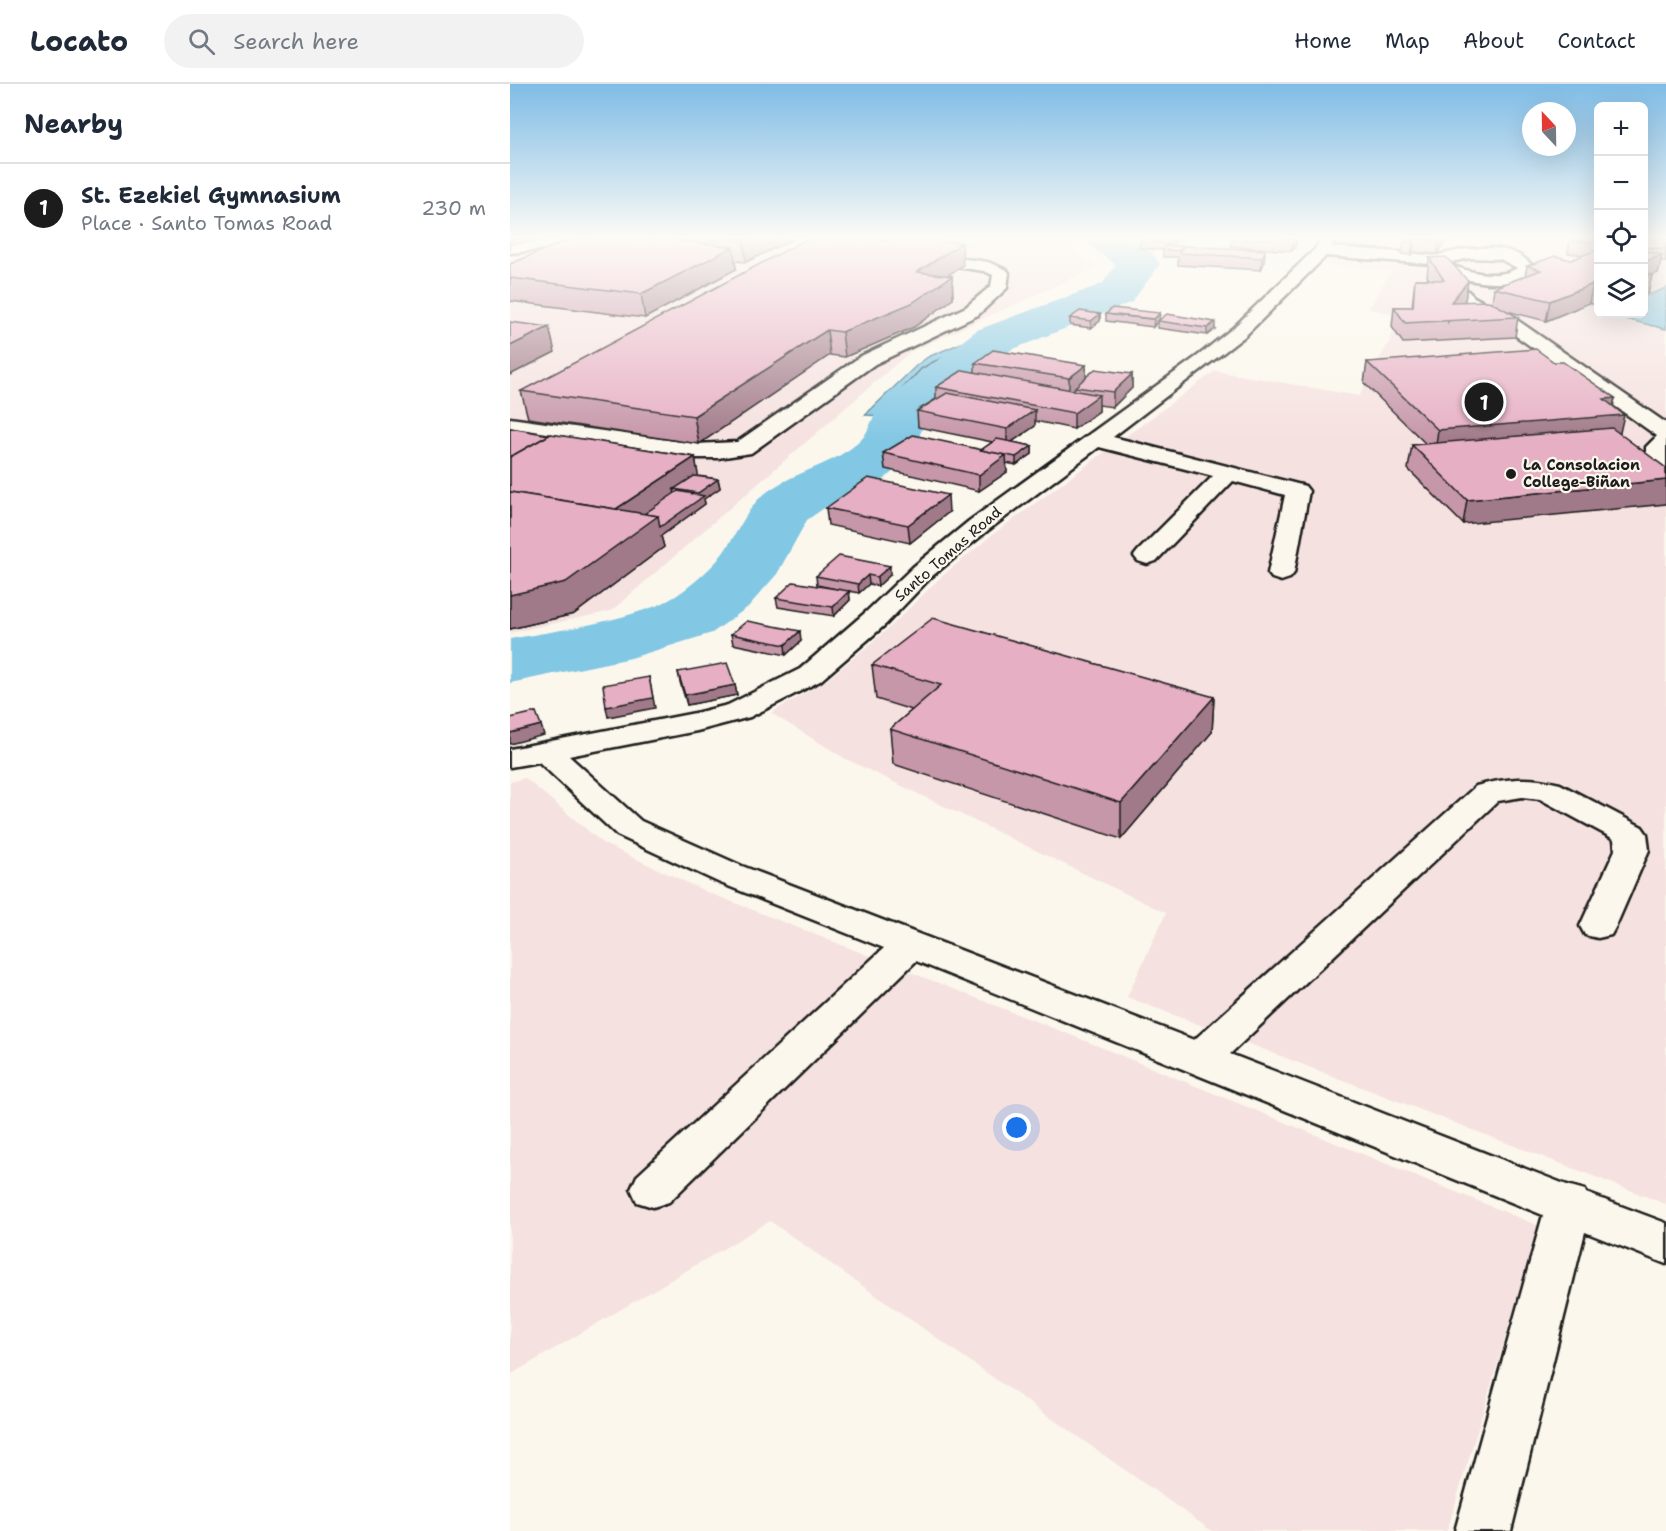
<!DOCTYPE html>
<meta charset="utf-8">
<style>
body{margin:0;font-family:"Shantell Sans",sans-serif;background:#f2f2f3;color:#1f2937}
.controls{position:absolute;right:18px;top:18px;display:grid;overflow:hidden;border-radius:9px;box-shadow:0 6px 24px #0002}
.controls button{width:54px;height:54px;display:grid;place-items:center;padding:0;border:0;border-bottom:2px solid #e0e1e3;background:#fff;color:#1f2937;font:30px sans-serif}
.compass{position:absolute;left:1012px;top:18px;width:54px;height:54px;border-radius:50%;background:#fff;box-shadow:0 6px 24px #0002;rotate:338deg}
.you{position:absolute;left:507px;top:1044px;width:21px;height:21px;margin:-15px;border:4px solid #fff;border-radius:50%;background:#1a73e8;box-shadow:0 0 0 9px #1a73e833}
.badge{display:grid;place-items:center;width:39px;height:39px;border-radius:50%;background:#1c1c1c;color:#fff;font-size:20px;font-weight:700}
.pin{position:absolute;translate:-50% -50%;border:3px solid #fff;box-shadow:0 2px 6px #0006}
.list{margin:0;padding:0;list-style:none}
h2{display:flex;justify-content:space-between;align-items:center;height:78px;margin:0;padding:0 24px;font-size:26px}
h2 small{font-size:20px;font-weight:400;color:#747a83}
.list li{display:grid;grid-template-columns:39px 1fr auto;gap:18px;align-items:center;box-sizing:border-box;height:90px;padding:0 24px;border-top:2px solid #e0e1e3}
.list b{display:block;font-size:22px;white-space:nowrap}
.list p{margin:0;font-size:20px;white-space:nowrap;color:#747a83}
.list em{font-size:20px;font-style:normal;color:#747a83}
.icon{flex:none;width:33px;height:33px;fill:none;stroke:currentColor;stroke-width:2;stroke-linecap:round;stroke-linejoin:round}
.map{position:relative;flex:none;width:1156px;height:1447px;overflow:hidden}
header{display:flex;align-items:center;gap:36px;box-sizing:border-box;height:84px;padding:0 30px;background:#fff;border-bottom:2px solid #e0e1e3}
header strong{font-size:28px}
nav{display:flex;gap:33px;margin-inline-start:auto;font-size:21px}
.search{width:420px;height:54px;background:#f2f2f3;display:flex;align-items:center;gap:15px;box-sizing:border-box;padding:0 21px;border-radius:33px;color:#747a83;font-size:22px}
main{display:flex}
aside{flex:1;background:#fff}
.map>svg:first-child{display:block}
.built{fill:#f5e1e0}
.water{fill:#82c7e4;stroke:#598394;stroke-width:1.5}
.lines{fill:none;stroke-linecap:round;stroke-linejoin:round}
.shore{stroke:#45606c;stroke-width:1.5}
.river{fill:#82c7e4;fill-rule:evenodd}
.minor-casing{stroke:#1c1c1c;stroke-width:5}
.minor{fill:#fbf7ec;fill-rule:evenodd}
.wall{fill:#c696a9;stroke:#1c1c1c;stroke-width:1.5}
.shaded-wall{fill:#a17a89;stroke:#1c1c1c;stroke-width:1.5}
.building{fill:#e6afc4;stroke:#1c1c1c;stroke-width:1.5}
.poi-dot{fill:#1c1c1c;stroke:#fbf7ec;stroke-width:2}
.labels{text-anchor:middle;stroke-width:4.5;stroke-linejoin:round;paint-order:stroke}
.far-poi-label{font-size:15px;font-weight:bold;fill:#1c1c1c;stroke:#fbf7ec;text-anchor:start}
.far-street-label{font-size:15px;fill:#1c1c1c;stroke:#fbf7ec}
</style>
<header>
<strong>Locato</strong>
<div class="search"><svg class="icon" aria-label="search" viewBox="0 0 24 24"><circle cx="10" cy="10" r="6"/><path d="M15 15l6 6"/></svg>Search here</div>
<nav><a>Home</a><a>Map</a><a>About</a><a>Contact</a></nav>
</header>
<main>
<aside>
<h2>Nearby<small></small></h2>
<ul class="list">
<li><span class="badge">1</span><div><b>St. Ezekiel Gymnasium</b><p>Place · Santo Tomas Road</p></div><em>230 m</em></li>
</ul>
</aside>
<div class="map">
<svg width="1156" height="1447" viewBox="0 0 1156 1447">
<rect width="100%" height="100%" fill="#fbf7ec"/>
<filter id="ink" filterUnits="userSpaceOnUse"><feTurbulence type="fractalNoise" baseFrequency=".0167" numOctaves="2"/><feDisplacementMap in="SourceGraphic" scale="12" xChannelSelector="R" yChannelSelector="G"/><feConvolveMatrix kernelMatrix="1 2 1 2 8 2 1 2 1" color-interpolation-filters="sRGB"/></filter>
<g filter="url(#ink)">
<g class="built">
<polygon points="0,155 546,155 587,183 400,268 101,527 0,549"/>
<polygon points="827,155 1088,155 1088,230 1134,230 1134,155 1156,155 1156,1120 617,913 656,829 336,675 261,629 317,596 379,544 431,493 482,451 705,287 849,312 880,256 890,231 858,225 881,187 813,181"/>
<polygon points="15,694 94,760 197,808 573,956 1029,1142 937,1447 702,1447 260,1137 0,1291 0,698"/>
</g>
<g class="water">
<path d="M572,155H613L642,170L641,186C608,227 549,234 505,259C467,280 433,307 400,333L355,331L407,281L418,273L537,223L598,206L609,180Z"/>
<polygon points="1156,204 1156,245 1095,230 1134,230 1134,213"/>
</g>
<g class="lines">
<g class="shore">
<polyline points="584,155 611,173 613,183 607,203 610,206 635,185 637,175 615,162 612,155"/>
<polygon points="437,280 441,281 440,285 396,319 392,318 392,314 419,288"/>
<path d="M424,307L398,327L374,324L411,285L421,279C457,263 514,230 552,228L551,232L507,251L484,265"/>
</g>
<path class="river" d="M575,155C610,155 627,147 650,180L622,218L501,266L414,339L406,362L398,374L371,398L317,422L297,436L267,490L238,523L202,549L121,574L0,599V555C50,546 103,539 151,520C171,511 190,494 205,479C223,460 236,425 252,412C282,387 322,383 351,356C359,348 363,331 370,321L467,246L592,200L606,181C596,172 582,166 575,155Z"/>
<g class="minor-casing">
<g id="minor">
<polygon points="39,155 81,155 89,160 81,165 39,165 0,169 0,159"/>
<path d="M811,155H825L822,163C848,165 874,167 901,169C909,170 921,173 929,171C957,164 1003,155 1024,184C1009,204 976,200 954,195L956,205L964,213L1007,236L1156,339V396L1148,394L1136,377V363L1147,352L995,244L952,221L940,206L937,191L924,185L921,180L816,172L735,252L603,353L795,402L799,407L784,489L780,494L771,497L762,494L758,489L775,411L723,397L646,477L637,480L628,477L624,472L628,467L703,392L589,363L477,447L421,493L376,540L310,597L240,633L187,647L59,672L131,737L232,782L684,956L966,702C997,694 1019,692 1050,700L1132,743L1137,750L1139,766L1106,842L1101,851L1088,854L1075,851L1070,842L1105,766L1104,755L1030,715L1012,713L988,717L720,970L1057,1101L1075,1106L1076,1109L1156,1139V1180L1075,1148L1001,1447H945L1033,1131L406,877L159,1118L143,1123L127,1118L121,1105L127,1092L374,864L208,798L107,751L29,678L0,683V665L185,629L218,621L290,585L356,528L403,483L459,437L689,271L723,244L805,165ZM959,174L990,175L1007,184C989,196 955,188 937,179Z"/>
<polygon points="410,169 478,178 497,186 499,189 497,204 468,231 365,280 241,369 208,374 186,374 0,346 0,334 186,360 227,358 351,272 456,223 481,202 483,191 474,187 404,177 402,174 404,171"/>
</g>
</g>
<use href="#minor" class="minor"/>
</g>
<g class="wall">
<polygon points="61,155 283,155 236,178 225,177 226,185 135,234 0,217 0,180"/>
<polygon points="632,155 670,155 669,157 664,157 664,160 662,162 755,166 754,179 751,186 668,181 668,173 653,173 653,166 630,164 630,157"/>
<polygon points="722,155 786,155 786,161 782,167 721,162"/>
<polygon points="895,155 936,155 927,170 903,168 901,171 892,170 894,158"/>
<polygon points="1060,155 1089,155 1089,222 1079,219 1036,237 997,227 1008,233 1005,253 893,259 882,243 884,223 902,223 905,195 919,195 917,192 919,174 958,197 955,216 954,218 982,218 984,204 1015,192 1017,182 1061,176 1075,171 1058,169"/>
<polygon points="1134,155 1156,155 1156,178 1151,177 1148,189 1142,191 1138,209 1134,211"/>
<polygon points="453,181 438,191 442,192 443,215 404,243 335,273 320,271 189,360 18,334 11,307"/>
<polygon points="590,230 590,237 581,244 560,241 560,234"/>
<polygon points="596,230 649,236 705,245 697,251 648,244 648,238 643,243 596,237"/>
<polygon points="857,278 1044,278 1105,314 1103,322 953,440 898,385 902,361 916,360 854,299"/>
<polygon points="465,279 576,281 576,293 622,290 622,304 603,323 589,321 589,327 564,345 525,337 525,342 502,358 522,362 522,370 506,381 496,379 497,388 469,407 375,385 373,369 471,366 482,358 408,343 407,327 426,315 426,303 465,289"/>
<polygon points="0,344 185,373 188,392 208,395 210,404 194,415 195,420 151,452 154,463 64,530 0,545"/>
<polygon points="316,424 439,428 400,459 318,441"/>
<polygon points="380,491 368,502 359,500 349,509 339,507 340,516 324,532 268,523 266,514 331,506 307,501 306,492"/>
<polygon points="221,550 291,557 276,571 223,560"/>
<polygon points="362,581 704,613 702,648 611,755 383,680 380,645 402,626 366,615"/>
<polygon points="168,588 225,601 227,611 177,621 170,598"/>
</g>
<g class="shaded-wall">
<polygon points="0,155 51,155 0,160"/>
<polygon points="236,155 283,155 236,178 233,156"/>
<polygon points="663,155 664,155 664,160 658,166 658,160"/>
<polygon points="783,155 786,155 786,161 782,167"/>
<polygon points="905,155 903,168 901,171 903,159"/>
<polygon points="931,155 936,155 927,170 929,158"/>
<polygon points="452,159 453,181 409,211 407,188"/>
<polygon points="223,163 226,185 135,234 131,210"/>
<polygon points="755,166 754,179 751,186 752,174"/>
<polygon points="1152,171 1148,189 1142,191 1138,209 1134,211 1134,178"/>
<polygon points="442,192 443,215 404,243 335,273 332,248"/>
<polygon points="958,197 955,216 938,238 941,218"/>
<polygon points="1083,200 1079,219 1036,237 1040,217"/>
<polygon points="650,229 649,236 643,243 644,235"/>
<polygon points="590,230 590,237 581,244 581,237"/>
<polygon points="705,238 705,245 697,251 697,244"/>
<polygon points="39,243 45,268 0,291 0,262"/>
<polygon points="317,246 320,271 189,360 184,332"/>
<polygon points="576,281 576,295 559,309 559,294"/>
<polygon points="622,290 622,304 603,323 603,308"/>
<polygon points="589,311 589,327 564,345 564,329"/>
<polygon points="1105,314 1101,332 1114,331 1109,353 925,369 928,346 1094,315"/>
<polygon points="525,326 525,342 497,361 497,345"/>
<polygon points="522,362 522,370 506,381 506,373"/>
<polygon points="496,371 497,388 469,407 469,391"/>
<polygon points="185,373 189,396 164,405 165,413 113,445 100,429"/>
<polygon points="208,395 210,404 194,415 195,420 151,452 154,463 64,530 0,545 0,511 148,432 189,415 188,409"/>
<polygon points="1156,396 1156,420 953,440 957,416"/>
<polygon points="438,411 439,428 400,459 398,441"/>
<polygon points="380,482 380,491 368,502 367,493"/>
<polygon points="358,491 359,500 349,509 348,500"/>
<polygon points="339,507 340,516 324,532 323,523"/>
<polygon points="290,547 291,557 276,571 275,561"/>
<polygon points="139,593 145,624 98,633 96,623"/>
<polygon points="225,601 227,611 177,621 175,611"/>
<polygon points="704,613 702,648 611,755 611,719"/>
<polygon points="31,641 34,651 0,660 0,649"/>
</g>
<g class="building">
<polygon points="61,155 154,155 223,163 131,210 0,194 0,180"/>
<polygon points="219,155 236,155 233,156"/>
<polygon points="297,155 416,155 452,159 407,188 442,192 402,219 332,248 317,246 184,332 11,307"/>
<polygon points="632,155 663,155 658,160 630,157"/>
<polygon points="895,155 931,155 929,158 905,155 903,159 894,158"/>
<polygon points="1060,155 1089,155 1089,159 1060,157"/>
<polygon points="1134,155 1156,155 1156,165 1134,163"/>
<polygon points="654,162 672,162 670,167 653,166"/>
<polygon points="673,162 755,166 752,174 669,169"/>
<polygon points="1089,165 1089,202 1083,200 1040,217 984,204 1031,186 1017,182 1045,172 1061,176"/>
<polygon points="1134,167 1152,171 1134,178"/>
<polygon points="936,173 958,197 941,218 979,217 1008,233 895,239 884,223 903,223 905,195 934,196 919,174"/>
<polygon points="1134,189 1142,191 1134,194"/>
<polygon points="602,224 650,229 644,235 596,230"/>
<polygon points="570,227 590,230 581,237 560,234"/>
<polygon points="657,230 705,238 697,244 648,237"/>
<polygon points="0,238 39,243 0,262"/>
<polygon points="1026,265 1044,278 1053,278 1105,314 1094,315 1114,331 928,346 857,278"/>
<polygon points="483,266 576,281 559,294 465,279"/>
<polygon points="585,285 622,290 603,308 565,303"/>
<polygon points="453,286 589,311 564,329 426,303"/>
<polygon points="437,309 525,326 497,345 407,327"/>
<polygon points="0,344 39,351 0,373"/>
<polygon points="1102,344 1156,384 1156,396 957,416 902,361"/>
<polygon points="41,350 185,373 106,425 0,408 0,373"/>
<polygon points="403,351 496,371 469,391 373,369"/>
<polygon points="487,355 522,362 506,373 471,366"/>
<polygon points="184,392 208,395 188,409 164,405"/>
<polygon points="358,394 438,411 398,441 316,424"/>
<polygon points="168,407 194,412 150,443 148,432 134,430"/>
<polygon points="0,408 148,432 56,498 0,511"/>
<polygon points="329,472 380,482 367,493 358,491 348,500 306,492"/>
<polygon points="283,498 339,507 323,523 266,514"/>
<polygon points="423,534 704,613 611,719 380,645 431,601 362,581"/>
<polygon points="237,537 290,547 275,561 221,550"/>
<polygon points="217,579 225,601 175,611 168,588"/>
<polygon points="139,593 143,614 96,623 93,601"/>
<polygon points="26,628 31,641 0,649 0,634"/>
</g>
</g>
<linearGradient id="sky" x2="0" y2="1"><stop stop-color="#7fbce6"/><stop offset="0.43" stop-color="#fdfbf6"/><stop offset="1" stop-color="#fdfbf6" stop-opacity="0"/></linearGradient>
<rect width="1156" height="357" fill="url(#sky)"/>
<circle class="poi-dot" cx="1001" cy="390" r="6"/>
<g class="labels">
<g class="far-poi-label">
<text x="1013" y="386">La Consolacion<tspan x="1013" dy="17">College-Biñan</tspan></text>
</g>
<g class="far-street-label">
<text transform="translate(438 470) rotate(-41)" y="5">Santo Tomas Road</text>
</g>
</g>
</svg>
<div class="controls">
<button>+</button>
<button>−</button>
<button><svg class="icon" aria-label="locate" viewBox="0 0 24 24"><circle cx="12" cy="12" r="6"/><path d="M12 2v4M12 18v4M2 12h4M18 12h4"/></svg></button>
<button><svg class="icon" aria-label="layers" viewBox="0 0 24 24"><path d="M12 4l9 5-9 5-9-5zM3 14l9 5 9-5"/></svg></button>
</div>
<svg class="compass" viewBox="-18 -18 36 36"><path d="M0-13l5 13h-10z" fill="#e53935"/><path d="M0 13l5-13h-10z" fill="#747a83"/></svg>
<div class="you"></div>
<div class="pin badge" style="left:974px;top:318px">1</div>
</div>
</main>
